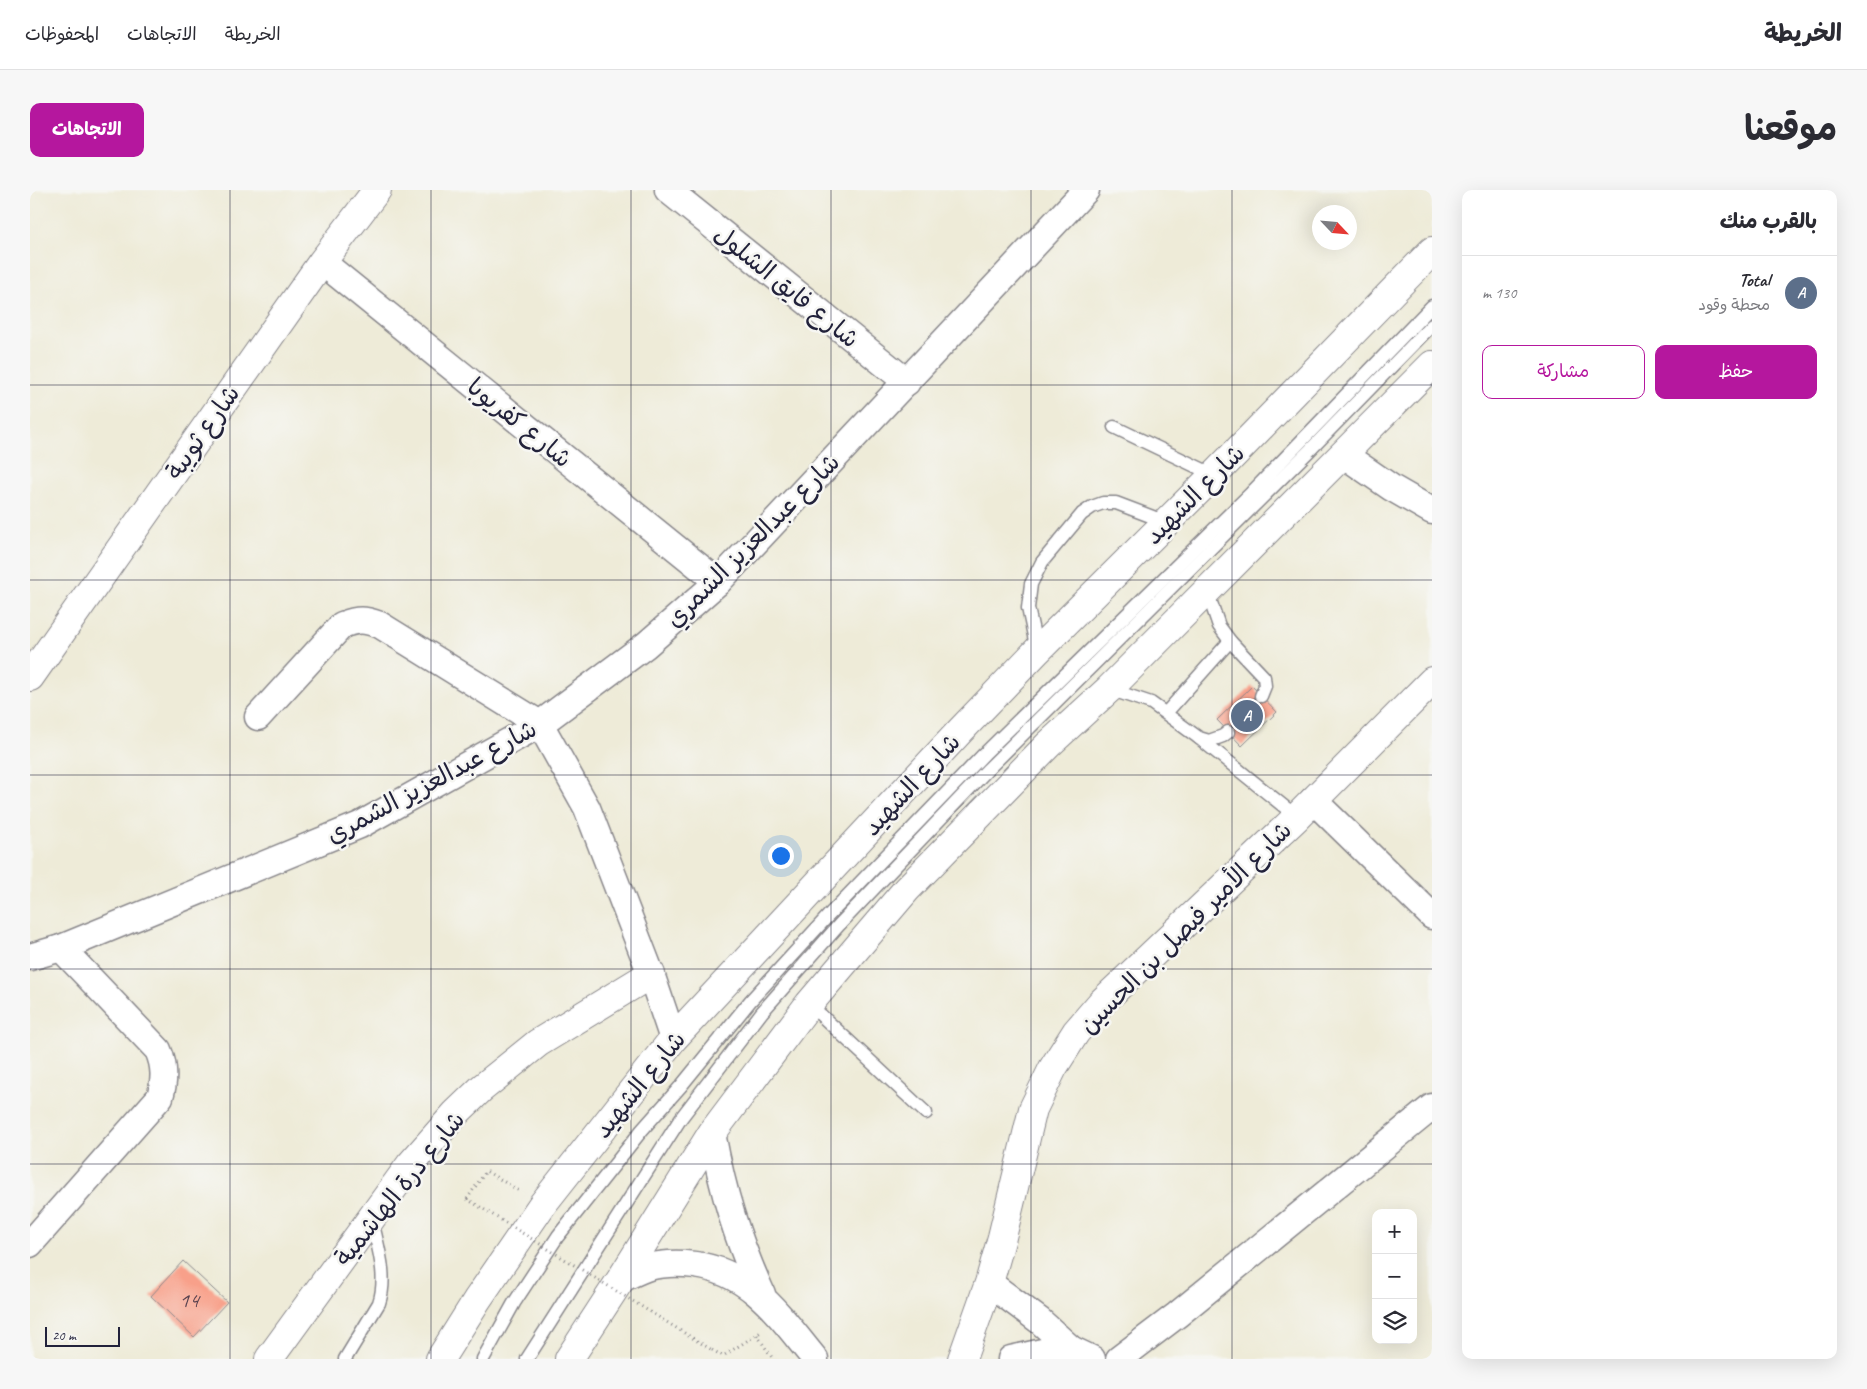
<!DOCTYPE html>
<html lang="ar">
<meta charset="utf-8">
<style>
body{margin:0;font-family:Caveat,"Playpen Sans Arabic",sans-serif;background:#f7f7f7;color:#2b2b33;direction:rtl}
.controls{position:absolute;right:15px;bottom:15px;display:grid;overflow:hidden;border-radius:10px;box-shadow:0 5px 20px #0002}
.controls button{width:45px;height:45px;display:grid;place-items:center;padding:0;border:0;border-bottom:1px solid #e1e1e2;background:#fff;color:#2b2b33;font:25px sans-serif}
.compass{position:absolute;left:1282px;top:15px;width:45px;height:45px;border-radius:50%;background:#fff;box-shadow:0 5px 20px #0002;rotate:116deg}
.scale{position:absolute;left:15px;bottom:12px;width:75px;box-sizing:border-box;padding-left:5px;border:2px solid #22223b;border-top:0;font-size:14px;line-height:18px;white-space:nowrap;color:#22223b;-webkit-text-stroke:4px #f6f6f2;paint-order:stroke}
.you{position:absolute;left:750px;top:665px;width:18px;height:18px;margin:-12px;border:4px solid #fff;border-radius:50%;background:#1a73e8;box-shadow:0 0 0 8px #1a73e833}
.badge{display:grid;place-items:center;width:32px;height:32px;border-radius:50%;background:#b5179e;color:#fff;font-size:16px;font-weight:700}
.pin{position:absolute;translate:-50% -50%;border:2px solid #fff;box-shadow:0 1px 5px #0006}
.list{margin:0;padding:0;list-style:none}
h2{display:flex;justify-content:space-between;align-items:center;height:65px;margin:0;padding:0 20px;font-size:21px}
h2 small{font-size:16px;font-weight:400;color:#7c7c81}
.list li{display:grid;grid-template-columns:32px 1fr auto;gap:15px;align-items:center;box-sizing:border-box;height:75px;padding:0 20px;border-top:1px solid #e1e1e2}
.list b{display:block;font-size:19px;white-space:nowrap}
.list p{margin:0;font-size:16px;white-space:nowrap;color:#7c7c81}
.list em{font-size:16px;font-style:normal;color:#7c7c81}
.actions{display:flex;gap:10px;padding:15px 20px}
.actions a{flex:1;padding:11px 0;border:1px solid #b5179e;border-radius:10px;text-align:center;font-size:18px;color:#b5179e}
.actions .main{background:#b5179e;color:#fff}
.icon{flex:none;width:28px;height:28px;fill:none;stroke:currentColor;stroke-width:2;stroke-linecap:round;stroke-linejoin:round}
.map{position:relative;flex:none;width:1402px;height:1169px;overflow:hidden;direction:ltr;border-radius:10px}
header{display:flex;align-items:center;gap:30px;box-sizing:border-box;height:70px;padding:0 25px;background:#fff;border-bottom:1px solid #e1e1e2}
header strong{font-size:24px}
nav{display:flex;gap:28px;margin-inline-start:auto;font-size:18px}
.intro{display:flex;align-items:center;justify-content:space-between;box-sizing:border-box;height:120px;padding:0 30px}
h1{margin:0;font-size:35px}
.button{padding:12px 22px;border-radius:10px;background:#b5179e;color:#fff;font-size:18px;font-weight:700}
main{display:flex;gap:30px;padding:0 30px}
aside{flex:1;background:#fff;border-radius:10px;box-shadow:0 5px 20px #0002}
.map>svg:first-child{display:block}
.building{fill:#f8a08a}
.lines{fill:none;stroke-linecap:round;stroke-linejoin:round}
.lane-casing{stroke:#88868a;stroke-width:15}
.street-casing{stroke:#88868a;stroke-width:29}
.secondary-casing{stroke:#88868a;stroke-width:30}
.highway-casing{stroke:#88868a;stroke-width:30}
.path{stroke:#88868a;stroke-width:3;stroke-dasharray:1 4;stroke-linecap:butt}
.lane{stroke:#fff;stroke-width:12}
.street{stroke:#fff;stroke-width:26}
.secondary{stroke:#fff;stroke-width:28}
.highway{stroke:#fff;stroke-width:28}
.path-bridge{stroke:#88868a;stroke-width:3;stroke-dasharray:1 4;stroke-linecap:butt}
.grid{fill:none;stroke:#22223b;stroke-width:1;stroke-opacity:0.55}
.labels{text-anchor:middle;stroke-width:5;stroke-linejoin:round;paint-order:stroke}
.number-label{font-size:22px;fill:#58424f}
.street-label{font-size:25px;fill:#22223b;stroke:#f6f6f2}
</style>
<header>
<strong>الخريطة</strong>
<nav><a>الخريطة</a><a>الاتجاهات</a><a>المحفوظات</a></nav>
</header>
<div class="intro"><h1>موقعنا</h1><a class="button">الاتجاهات</a></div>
<main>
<aside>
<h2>بالقرب منك<small></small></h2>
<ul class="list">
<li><span class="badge" style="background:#5c6f8a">A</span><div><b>Total</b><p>محطة وقود</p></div><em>130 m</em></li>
</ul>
<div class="actions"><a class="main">حفظ</a><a>مشاركة</a></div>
</aside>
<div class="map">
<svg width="1402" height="1169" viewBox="0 0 1402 1169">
<rect width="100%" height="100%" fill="#f6f6f2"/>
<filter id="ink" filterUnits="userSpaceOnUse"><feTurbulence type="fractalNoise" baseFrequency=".02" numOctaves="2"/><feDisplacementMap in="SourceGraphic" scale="10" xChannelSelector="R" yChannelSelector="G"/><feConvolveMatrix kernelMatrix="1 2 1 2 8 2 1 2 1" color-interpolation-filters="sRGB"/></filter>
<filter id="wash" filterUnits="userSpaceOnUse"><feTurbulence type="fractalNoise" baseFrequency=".0096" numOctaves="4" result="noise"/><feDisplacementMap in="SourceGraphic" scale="20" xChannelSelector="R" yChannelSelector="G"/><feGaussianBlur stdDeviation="1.12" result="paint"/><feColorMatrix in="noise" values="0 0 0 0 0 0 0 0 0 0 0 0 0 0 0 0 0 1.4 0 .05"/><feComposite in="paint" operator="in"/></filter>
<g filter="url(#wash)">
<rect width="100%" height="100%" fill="#eeebd8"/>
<g id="blocks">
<g class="building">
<polygon points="1222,496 1247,522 1212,556 1187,530"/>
<polygon points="153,1071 197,1112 164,1147 121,1106"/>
</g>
</g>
</g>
<g filter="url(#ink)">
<use href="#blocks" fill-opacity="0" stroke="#88868a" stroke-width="1"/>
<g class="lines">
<g class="lane-casing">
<g id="lane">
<polyline points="1084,237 1184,285"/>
<polyline points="1177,401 1189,436 1200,451 1234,487 1235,496 1231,506"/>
<polyline points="1007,460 998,418 1001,394 1012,372 1052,324 1062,317 1073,313 1086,313 1136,332"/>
<polyline points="1079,499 1121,513 1169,548 1179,551 1193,546 1198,542"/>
<polyline points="1136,523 1200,451"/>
<polyline points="1169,548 1267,627"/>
<polyline points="779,814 896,923"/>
<path d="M315,1169L349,1113C358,1086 348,1058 342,1030"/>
<polyline points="453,1169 484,1113 528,1046 612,940 651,896 721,810 798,726 954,564 1221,303 1402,116"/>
<polyline points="497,1169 651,928 732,822 809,735 958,579 1279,261 1402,135"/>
</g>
</g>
<g class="street-casing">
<g id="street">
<polyline points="638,0 877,192"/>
<polyline points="292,72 688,392"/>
<polyline points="1314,265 1362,298 1402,321"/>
<path d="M228,527L312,435C328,429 334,429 350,435L510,534L557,618L621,784L643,849"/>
<polyline points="1283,610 1402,726"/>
<polyline points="0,767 31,758 330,635 510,534 616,455 688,392 1056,0"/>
<path d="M682,943C693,1003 707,1049 732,1104"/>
<path d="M0,1054L130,907C135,890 135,876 128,860L31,758"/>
<path d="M591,1089C600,1085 610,1080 619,1077C634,1073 650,1073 665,1075C722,1082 751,1128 785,1169"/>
<polyline points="959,1093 1010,1131 1041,1159 1062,1169"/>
<polyline points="981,1169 1017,1161 1041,1159"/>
<polyline points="1089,1169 1147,1125 1402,917"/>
</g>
</g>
<g class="secondary-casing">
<g id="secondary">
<polyline points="0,487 292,72 347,0"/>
<polyline points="239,1169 380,975 426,923 452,898 508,853 621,784"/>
<polyline points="932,1169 959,1093 972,1047 1003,919 1023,878 1046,842 1071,813 1267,627 1402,491"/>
</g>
</g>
<g class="highway-casing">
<g id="highway">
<polyline points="410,1169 447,1110 512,1015 643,849 931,540 1007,461 1184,285 1402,61"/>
<polyline points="539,1169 591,1089 682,943 779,814 877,699 1018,555 1079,499 1402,175"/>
</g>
</g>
<g class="path">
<polyline points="437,1009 456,981 491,1002"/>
<polyline points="727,1145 743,1169"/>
<polyline points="682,1160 693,1166 731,1142"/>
</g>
<use href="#lane" class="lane"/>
<use href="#street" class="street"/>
<use href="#secondary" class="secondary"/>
<use href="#highway" class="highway"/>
<polyline class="path-bridge" points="437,1009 682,1160"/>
</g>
</g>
<path class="grid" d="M200,0V1169M401,0V1169M601,0V1169M801,0V1169M1001,0V1169M1202,0V1169M0,195H1402M0,390H1402M0,585H1402M0,779H1402M0,974H1402"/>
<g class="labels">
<g class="number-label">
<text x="159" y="1117">14</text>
</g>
<g class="street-label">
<text transform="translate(757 96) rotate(39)" y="9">شارع فايق الشلول</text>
<text transform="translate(490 232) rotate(39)" y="9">شارع كفريوبا</text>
<text transform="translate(172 242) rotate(-55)" y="9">شارع ثويبة</text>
<text transform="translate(1164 304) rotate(-45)" y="9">شارع الشهيد</text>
<text transform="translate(722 350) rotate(-45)" y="9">شارع عبدالعزيز الشمري</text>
<text transform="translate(401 591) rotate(-28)" y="9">شارع عبدالعزيز الشمري</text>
<text transform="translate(881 594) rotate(-47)" y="9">شارع الشهيد</text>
<text transform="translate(1155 737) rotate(-45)" y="9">شارع الأمير فيصل بن الحسين</text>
<text transform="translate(609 894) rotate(-51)" y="9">شارع الشهيد</text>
<text transform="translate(369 998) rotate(-51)" y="9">شارع درة الهاشمية</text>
</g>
</g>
</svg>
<div class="controls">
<button>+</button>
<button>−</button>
<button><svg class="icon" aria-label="layers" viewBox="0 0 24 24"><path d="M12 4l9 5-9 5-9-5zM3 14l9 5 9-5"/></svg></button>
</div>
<svg class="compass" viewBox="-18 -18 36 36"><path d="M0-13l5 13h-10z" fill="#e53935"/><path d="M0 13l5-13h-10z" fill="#7c7c81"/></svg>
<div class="scale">20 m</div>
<div class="you"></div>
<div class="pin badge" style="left:1217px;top:526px;background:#5c6f8a">A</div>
</div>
</main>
